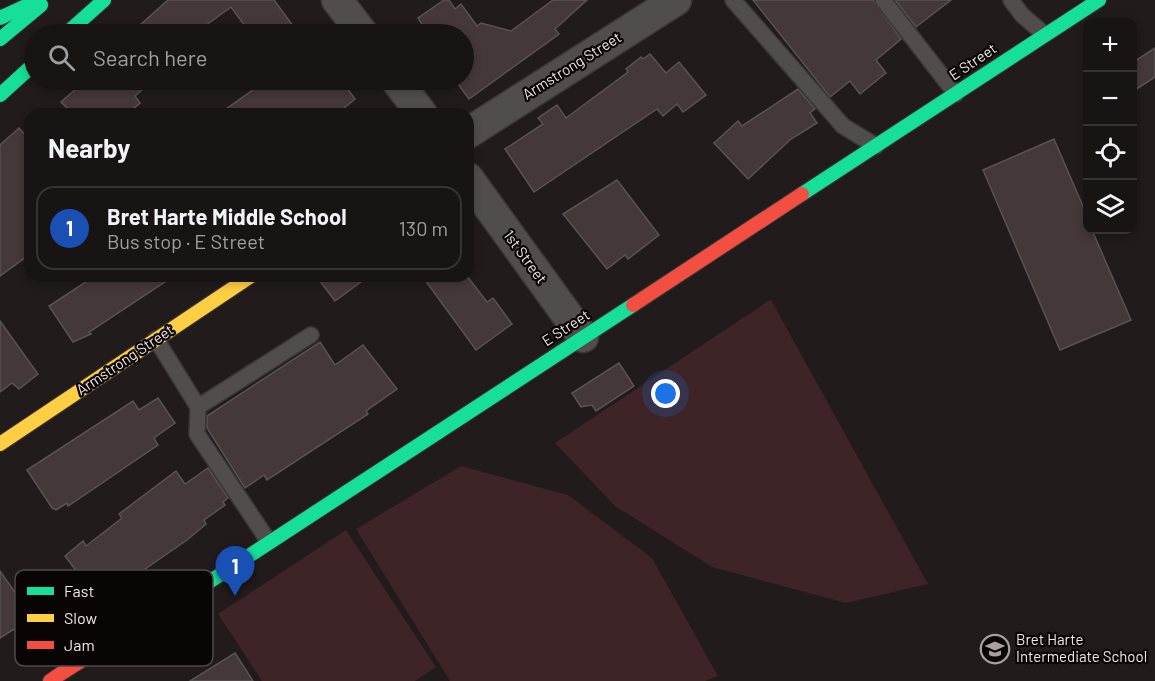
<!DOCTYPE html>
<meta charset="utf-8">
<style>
body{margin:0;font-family:Barlow,sans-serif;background:#262122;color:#f1f3f6}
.controls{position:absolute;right:18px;top:18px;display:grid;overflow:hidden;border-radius:12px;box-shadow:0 3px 9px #0003}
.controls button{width:54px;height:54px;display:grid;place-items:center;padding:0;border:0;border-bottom:2px solid #373334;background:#191414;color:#f1f3f6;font:30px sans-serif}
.you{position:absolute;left:666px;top:394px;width:21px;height:21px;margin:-15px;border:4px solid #fff;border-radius:50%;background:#1a73e8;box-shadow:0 0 0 9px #1a73e833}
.badge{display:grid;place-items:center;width:39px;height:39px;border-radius:50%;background:#7c3aed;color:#fff;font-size:20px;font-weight:700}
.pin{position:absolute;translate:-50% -50px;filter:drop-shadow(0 2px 3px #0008)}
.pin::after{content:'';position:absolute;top:32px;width:21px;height:18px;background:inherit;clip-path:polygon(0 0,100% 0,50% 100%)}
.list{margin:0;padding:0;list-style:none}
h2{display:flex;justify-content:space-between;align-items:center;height:78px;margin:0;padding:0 24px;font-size:26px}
h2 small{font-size:20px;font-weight:400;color:#9f9ea0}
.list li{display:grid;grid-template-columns:39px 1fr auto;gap:18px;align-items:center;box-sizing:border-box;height:84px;margin:0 12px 12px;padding:0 12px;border:2px solid #373334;border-radius:18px}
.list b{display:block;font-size:22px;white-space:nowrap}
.list p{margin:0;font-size:20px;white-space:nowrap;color:#9f9ea0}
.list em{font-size:20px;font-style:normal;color:#9f9ea0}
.icon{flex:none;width:33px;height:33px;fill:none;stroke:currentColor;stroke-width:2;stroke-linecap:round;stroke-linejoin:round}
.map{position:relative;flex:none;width:1155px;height:681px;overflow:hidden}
.search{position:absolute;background:#191414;box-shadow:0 3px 9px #0003;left:24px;top:24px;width:450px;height:66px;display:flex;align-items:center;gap:15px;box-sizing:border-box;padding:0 21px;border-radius:33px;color:#9f9ea0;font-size:22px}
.panel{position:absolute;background:#191414;box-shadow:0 3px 9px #0003;left:24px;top:108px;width:450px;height:174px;border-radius:18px}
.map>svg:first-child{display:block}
.green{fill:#3e2426}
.building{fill:#443839;stroke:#595353;stroke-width:1.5}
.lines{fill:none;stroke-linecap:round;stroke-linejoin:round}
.lane-casing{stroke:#3c3737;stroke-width:18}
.street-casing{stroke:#3c3737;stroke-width:33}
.fast-casing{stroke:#3c3737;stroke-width:16}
.slow-casing{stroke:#3c3737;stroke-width:16}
.jam-casing{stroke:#3c3737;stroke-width:16}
.lane{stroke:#524d4d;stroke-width:15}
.street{stroke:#524d4d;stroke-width:30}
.fast{stroke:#16e098;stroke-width:14}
.slow{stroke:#ffcf43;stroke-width:14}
.jam{stroke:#f24e42;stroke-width:14}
.labels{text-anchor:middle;stroke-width:4.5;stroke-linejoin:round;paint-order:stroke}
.street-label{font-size:15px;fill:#f1e8e8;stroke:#090505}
.poi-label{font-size:15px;fill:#f1e8e8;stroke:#090505;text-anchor:start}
.key{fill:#090505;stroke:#4f4949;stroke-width:1.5}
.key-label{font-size:16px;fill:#f1e8e8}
</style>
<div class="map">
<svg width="1155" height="681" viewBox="0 0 1155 681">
<rect width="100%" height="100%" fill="#211b1b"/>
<g class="green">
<polygon points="770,300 771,300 928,584 846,603 712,567 615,506 555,443"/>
<polygon points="461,466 568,495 652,558 718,676 705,681 450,681 356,529"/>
<polygon points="346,530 436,667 415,681 262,681 218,614"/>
</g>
<g class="building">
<polygon points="168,0 274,0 299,34 251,34 231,7 194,34 130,34"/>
<polygon points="444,0 449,0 455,9 461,4 477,26 481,23 511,31 553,0 587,0 555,29 559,34 469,99 455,80 464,80 464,34 428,34 418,18"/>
<polygon points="753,0 873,0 901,39 876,60 886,73 860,94 850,81 830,97"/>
<polygon points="895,0 951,0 916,27"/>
<polygon points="1155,48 1155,77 1132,92 1132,63"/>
<polygon points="650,54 666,73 679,62 706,95 683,112 677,104 663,116 657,109 534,192 505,149 543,124 538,118 557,105 566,118 628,72 626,69 641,57 643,59"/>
<polygon points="86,80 153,80 135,96 140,103 127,114 73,114 61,102"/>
<polygon points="247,80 341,80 355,99 337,114 219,114 254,89"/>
<polygon points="798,89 815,109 810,113 817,123 791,139 748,179 714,143 738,121 742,126"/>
<polygon points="19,128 30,140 30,254 0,276 0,145"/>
<polygon points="1054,139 1088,218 1088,230 1092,230 1131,320 1060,350 983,170"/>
<polygon points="617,180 659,235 628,259 625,255 607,269 563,214"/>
<polygon points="95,276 174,276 89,332 91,334 73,342 49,306"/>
<polygon points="316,276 369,276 335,301"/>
<polygon points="422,276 467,276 487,302 493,298 512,324 476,350"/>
<polygon points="0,321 38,374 19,389 12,383 0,392"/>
<polygon points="320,342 335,365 363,345 397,389 366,411 368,414 267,480 264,475 245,488 207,428 207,416"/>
<polygon points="619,363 634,386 596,411 592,405 581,407 572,393"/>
<polygon points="158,398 175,423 154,438 158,445 68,506 67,503 56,510 52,508 27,470 133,401 139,410"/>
<polygon points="208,468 228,498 223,502 225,505 204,520 206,524 187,540 99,601 65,556 83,541 86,546 122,518 119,514 176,471 185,484"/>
<polygon points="0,571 35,621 17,634 14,629 0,638"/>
<polygon points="235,653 253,681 190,681"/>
</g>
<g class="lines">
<g class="lane-casing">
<g id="lane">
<polyline points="733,0 843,126 876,146"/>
<polyline points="883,0 956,94"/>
<polyline points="1011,0 1022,15 1044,34"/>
<polyline points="156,339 198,407 197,434 269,542"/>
<polyline points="198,407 311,335"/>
</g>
</g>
<g class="street-casing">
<g id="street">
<polyline points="337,0 363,34"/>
<polyline points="396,80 422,114"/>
<polyline points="468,133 676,0"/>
<polyline points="468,178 583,337"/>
</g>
</g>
<g class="fast-casing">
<g id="fast">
<polyline points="0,18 39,0"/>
<polyline points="66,34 104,0"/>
<polyline points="0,39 41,5"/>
<polyline points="0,95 34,64"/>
<polyline points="802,194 1099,0"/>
<polyline points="189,595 633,305"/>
</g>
</g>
<g class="slow-casing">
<polyline id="slow" points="0,444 251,276"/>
</g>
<g class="jam-casing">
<g id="jam">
<polyline points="633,305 802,194"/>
<path d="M50,681C95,650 143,625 189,595"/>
</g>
</g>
<use href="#lane" class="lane"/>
<use href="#street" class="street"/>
<use href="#fast" class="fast"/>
<use href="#slow" class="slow"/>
<use href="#jam" class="jam"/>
</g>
<defs>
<g id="school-ring" transform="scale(1.5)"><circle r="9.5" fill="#090505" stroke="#a8a0a0" stroke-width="1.5"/><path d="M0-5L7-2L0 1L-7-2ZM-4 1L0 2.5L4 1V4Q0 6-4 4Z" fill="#a8a0a0"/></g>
</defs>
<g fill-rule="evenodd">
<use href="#school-ring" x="995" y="649"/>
</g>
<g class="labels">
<g class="street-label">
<text transform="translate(973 62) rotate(-34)" y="5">E Street</text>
<text transform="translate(572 66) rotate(-32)" y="5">Armstrong Street</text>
<text transform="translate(525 257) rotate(54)" y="5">1st Street</text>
<text transform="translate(566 328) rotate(-33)" y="5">E Street</text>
<text transform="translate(125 360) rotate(-34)" y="5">Armstrong Street</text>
</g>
<g class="poi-label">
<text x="1016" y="645">Bret Harte<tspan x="1016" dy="17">Intermediate School</tspan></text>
</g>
</g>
<rect x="15" y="570" width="198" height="96" rx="9" class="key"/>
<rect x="27" y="587" width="27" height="8" fill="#16e098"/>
<rect x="27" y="614" width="27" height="8" fill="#ffcf43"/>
<rect x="27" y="641" width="27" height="8" fill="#f24e42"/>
<g class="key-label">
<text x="64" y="597">Fast</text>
<text x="64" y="624">Slow</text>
<text x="64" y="651">Jam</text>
</g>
</svg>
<div class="controls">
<button>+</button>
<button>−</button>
<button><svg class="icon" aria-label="locate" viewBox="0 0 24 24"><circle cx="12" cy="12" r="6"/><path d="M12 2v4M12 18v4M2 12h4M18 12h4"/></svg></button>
<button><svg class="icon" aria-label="layers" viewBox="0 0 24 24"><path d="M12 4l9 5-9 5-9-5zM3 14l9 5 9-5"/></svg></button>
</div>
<div class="you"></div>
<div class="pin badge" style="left:235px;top:596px;background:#1a4fb4">1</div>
<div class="search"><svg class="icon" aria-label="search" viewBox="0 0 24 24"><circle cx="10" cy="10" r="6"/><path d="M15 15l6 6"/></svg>Search here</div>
<section class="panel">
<h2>Nearby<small></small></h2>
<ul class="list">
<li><span class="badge" style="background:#1a4fb4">1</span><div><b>Bret Harte Middle School</b><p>Bus stop · E Street</p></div><em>130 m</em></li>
</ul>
</section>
</div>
